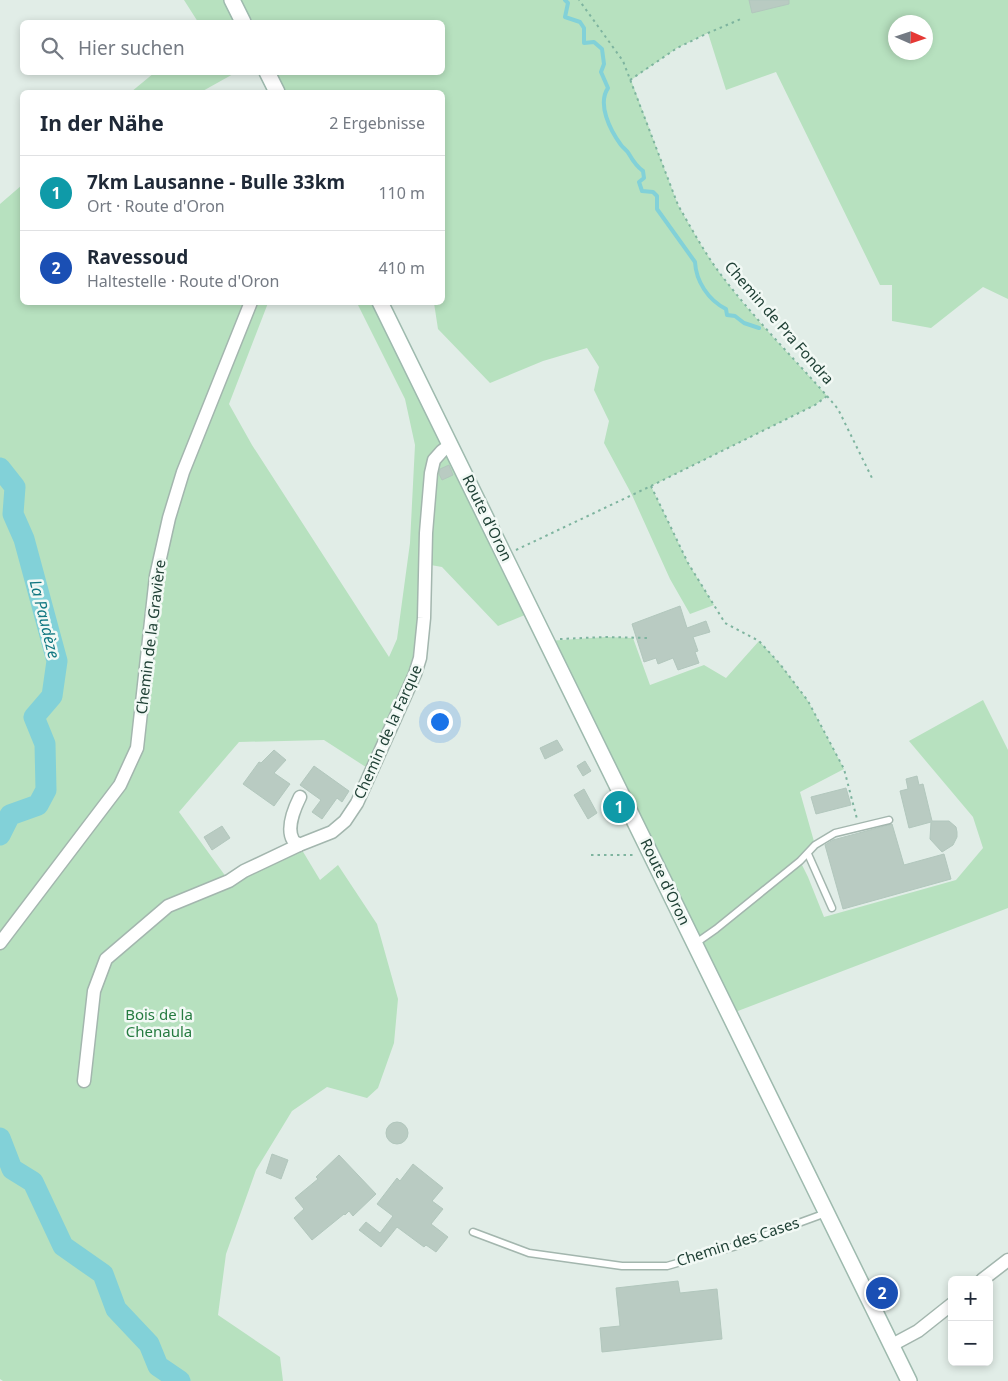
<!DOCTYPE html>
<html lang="de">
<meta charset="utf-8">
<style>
body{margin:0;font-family:"Noto Sans",sans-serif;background:#f2f2f3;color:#1f2937}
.controls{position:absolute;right:15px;bottom:15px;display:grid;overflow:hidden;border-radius:8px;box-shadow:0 2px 8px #0003}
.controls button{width:45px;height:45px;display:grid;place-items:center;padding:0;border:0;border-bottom:1px solid #e0e1e3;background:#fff;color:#1f2937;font:25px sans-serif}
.compass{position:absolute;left:888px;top:15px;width:45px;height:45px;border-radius:50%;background:#fff;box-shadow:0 2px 8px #0003;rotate:93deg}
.you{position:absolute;left:439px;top:721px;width:18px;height:18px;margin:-12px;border:4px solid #fff;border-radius:50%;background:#1a73e8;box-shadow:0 0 0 8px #1a73e833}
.badge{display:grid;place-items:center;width:32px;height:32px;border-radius:50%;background:#844741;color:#fff;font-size:16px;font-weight:700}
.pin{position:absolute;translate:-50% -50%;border:2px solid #fff;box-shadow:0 1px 5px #0006}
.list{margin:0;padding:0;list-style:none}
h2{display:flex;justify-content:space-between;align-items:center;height:65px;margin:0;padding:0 20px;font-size:21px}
h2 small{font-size:16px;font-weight:400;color:#747a83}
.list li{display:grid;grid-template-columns:32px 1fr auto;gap:15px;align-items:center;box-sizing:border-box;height:75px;padding:0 20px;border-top:1px solid #e0e1e3}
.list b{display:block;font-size:19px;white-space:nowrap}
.list p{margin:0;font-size:16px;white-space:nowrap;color:#747a83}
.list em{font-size:16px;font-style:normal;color:#747a83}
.icon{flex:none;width:28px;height:28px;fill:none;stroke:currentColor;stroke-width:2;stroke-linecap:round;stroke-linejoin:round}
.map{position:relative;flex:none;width:1008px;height:1381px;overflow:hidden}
.search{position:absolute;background:#fff;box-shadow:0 2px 8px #0003;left:20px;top:20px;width:425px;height:55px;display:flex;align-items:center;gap:12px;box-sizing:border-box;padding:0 18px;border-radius:8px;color:#747a83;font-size:19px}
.panel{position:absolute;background:#fff;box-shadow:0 2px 8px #0003;left:20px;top:90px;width:425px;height:215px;border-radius:8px}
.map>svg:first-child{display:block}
.green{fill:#b7e1bf;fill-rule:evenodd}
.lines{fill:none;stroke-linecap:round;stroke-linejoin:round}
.stream{stroke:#82d1d8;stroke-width:4}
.river{stroke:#82d1d8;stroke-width:21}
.building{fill:#b9cbc2;stroke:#b2c7bd}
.service-casing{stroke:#a3b6ae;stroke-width:9}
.minor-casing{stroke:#a3b6ae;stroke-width:15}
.secondary-casing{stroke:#9ebaae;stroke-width:18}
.path{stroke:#7eb49f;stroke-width:2;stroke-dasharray:2.5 4;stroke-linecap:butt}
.service{stroke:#fff;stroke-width:6}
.minor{stroke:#fff;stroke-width:12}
.secondary{stroke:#fff;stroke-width:15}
.labels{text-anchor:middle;stroke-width:5;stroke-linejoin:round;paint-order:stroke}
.street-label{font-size:15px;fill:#1f4035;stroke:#f2f9f5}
.park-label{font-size:15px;fill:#257b40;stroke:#f2f9f5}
.water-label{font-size:16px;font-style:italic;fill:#127882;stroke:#f2f9f5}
</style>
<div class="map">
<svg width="1008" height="1381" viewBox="0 0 1008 1381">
<rect width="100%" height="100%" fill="#e1ede7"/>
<g class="green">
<path d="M184,0H1008V299L983,287L931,328L892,321V285H880L776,72L726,90L708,33L677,48L631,80L678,205C690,226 702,248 716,268C748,313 790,354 827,396L815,405L651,486L688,563L714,605L690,614L670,579L632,495L604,443L609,421L594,390L599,367L587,348L543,361L490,383L438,329L434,303L442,302V92H277L267,73L442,72V22H198ZM896,22H926V52H896Z"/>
<polygon points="154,73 154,72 235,73 201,92 131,92"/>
<polygon points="22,185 22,302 268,303 229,404 252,445 389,657 397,639 410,543 415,445 405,399 357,303 380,303 532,612 498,626 442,567 425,564 420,658 372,771 324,740 239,742 179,812 229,881 299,845 320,880 338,865 377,924 398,999 394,1043 378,1088 367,1098 327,1087 292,1111 256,1170 226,1254 218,1315 280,1357 283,1381 3,1381 0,1379 0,204"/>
<polygon points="606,637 633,638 650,685 704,665 726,678 759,641 780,664 808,701 844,769 800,792 815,845 800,861 808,877 824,917 956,880 983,848 973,817 909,741 983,700 1008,750 1008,908 730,1014 547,641"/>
</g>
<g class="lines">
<path class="stream" d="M565,0L568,3L565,17L580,22L584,28V43L594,42L602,49L604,64L601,72L608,88C597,104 610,130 621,145C623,148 627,150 629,154C633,161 636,166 643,171L644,178L639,182L642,191L653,192L657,196V209L695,262C696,281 708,300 726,309L727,315L735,316L744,323L759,328"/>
<g class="river">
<polyline points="0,468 15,487 13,514 24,539 57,661 52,696 34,717 45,744 46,790 38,805 10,815 0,835"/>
<polyline points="0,1138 12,1169 33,1182 63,1246 103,1274 116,1309 149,1344 158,1366 180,1381"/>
</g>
</g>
<g class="building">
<polygon points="749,0 789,0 789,4 752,13"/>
<polygon points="449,465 453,475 442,480 439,474 440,469"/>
<polygon points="680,606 687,628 706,621 710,632 693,637 698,651 695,652 699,663 678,670 673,658 658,664 656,658 644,662 632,624"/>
<polygon points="557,740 563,750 545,759 540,748"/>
<polygon points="274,750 286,760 274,773 290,784 274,806 243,784 259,762 261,763"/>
<polygon points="585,761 591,771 583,776 577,766"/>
<polygon points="314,766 349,791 342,802 337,798 322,819 312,812 321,800 300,785"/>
<polygon points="917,776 919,785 923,784 932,821 949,821 956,827 957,832 957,837 953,845 942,852 930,839 931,822 909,828 900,791 908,789 906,779"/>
<polygon points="846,788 851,805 816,814 811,797"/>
<polygon points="584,789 597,813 588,819 574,795"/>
<polygon points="892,824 904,865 944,854 951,879 843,909 825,845 833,840"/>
<polygon points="222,826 230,838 212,850 204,837"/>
<circle cx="397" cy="1133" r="11"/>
<polygon points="272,1154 288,1160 281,1179 266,1173"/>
<polygon points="339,1155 376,1194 353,1216 349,1211 345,1215 344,1214 312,1240 294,1218 304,1209 295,1198 318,1179 316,1177"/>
<polygon points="413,1164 443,1188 432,1201 443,1209 431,1224 448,1237 436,1252 426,1245 424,1247 397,1227 381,1247 359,1230 366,1222 380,1233 393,1216 377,1204 397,1178 400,1181"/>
<polygon points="678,1281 680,1293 717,1289 722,1339 602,1352 600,1328 620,1326 616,1288"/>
</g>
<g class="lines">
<g class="service-casing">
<g id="service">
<polyline points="808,854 832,908"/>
<polyline points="696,943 716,929 800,861 815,845 835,833 889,820"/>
<polyline points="473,1232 529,1253 622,1266 667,1266 733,1247 826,1213"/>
</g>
</g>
<g class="minor-casing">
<g id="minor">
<path d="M300,797C295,807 286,828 293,840C294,842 297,843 299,845L332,832L345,821L357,803L415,674L420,658L424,618L426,533L431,473L434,460L442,451L450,445"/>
<polyline points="0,943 120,785 137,748 156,576 169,518 183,472 251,302"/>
<polyline points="84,1081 94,991 106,959 168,906 229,881 244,871 299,845"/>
<polyline points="982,1280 1008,1260"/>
<polyline points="892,1345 918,1331 952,1304"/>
</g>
</g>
<g class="secondary-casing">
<g id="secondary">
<polyline points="232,0 243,22"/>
<polyline points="267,72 277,92"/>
<polyline points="380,302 909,1381"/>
</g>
</g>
<g class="path">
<polyline points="630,80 677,48 708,33 741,19"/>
<polyline points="827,396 838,409 873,480"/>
<polyline points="651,486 688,563 725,623 759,641 780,664 808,701 844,769 857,819"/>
<path d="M516,550L651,486L815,405L827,396C790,354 749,313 716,268C702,248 690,226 678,205L623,61L579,0"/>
<polyline points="560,639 606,637 648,638"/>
<polyline points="591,855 636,855"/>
</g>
<use href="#service" class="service"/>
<use href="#minor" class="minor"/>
<use href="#secondary" class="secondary"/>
</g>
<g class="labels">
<g class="street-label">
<text transform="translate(779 323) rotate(49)" y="5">Chemin de Pra Fondra</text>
<text transform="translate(487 518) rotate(64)" y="5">Route d'Oron</text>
<text transform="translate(151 637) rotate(-83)" y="5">Chemin de la Gravière</text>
<text transform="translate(388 732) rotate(-66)" y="5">Chemin de la Farque</text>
<text transform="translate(665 882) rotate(64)" y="5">Route d'Oron</text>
<text transform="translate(738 1242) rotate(-18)" y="5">Chemin des Cases</text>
</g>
<g class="park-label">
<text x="159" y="1020">Bois de la<tspan x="159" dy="17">Chenaula</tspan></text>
</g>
<g class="water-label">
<text transform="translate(45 619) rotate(76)" y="6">La Paudèze</text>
</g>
</g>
</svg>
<div class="controls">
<button>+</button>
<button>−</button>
</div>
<svg class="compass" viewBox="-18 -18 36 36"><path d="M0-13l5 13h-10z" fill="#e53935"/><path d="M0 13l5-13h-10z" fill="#747a83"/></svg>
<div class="you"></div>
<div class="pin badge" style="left:619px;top:807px;background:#0f9aa8">1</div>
<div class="pin badge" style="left:882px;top:1293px;background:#1a4fb4">2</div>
<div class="search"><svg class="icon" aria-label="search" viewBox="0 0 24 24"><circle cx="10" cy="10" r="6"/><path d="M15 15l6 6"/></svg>Hier suchen</div>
<section class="panel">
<h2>In der Nähe<small>2 Ergebnisse</small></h2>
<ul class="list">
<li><span class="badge" style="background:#0f9aa8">1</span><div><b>7km Lausanne - Bulle 33km</b><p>Ort · Route d'Oron</p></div><em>110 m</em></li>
<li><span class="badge" style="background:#1a4fb4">2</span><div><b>Ravessoud</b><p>Haltestelle · Route d'Oron</p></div><em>410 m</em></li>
</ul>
</section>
</div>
